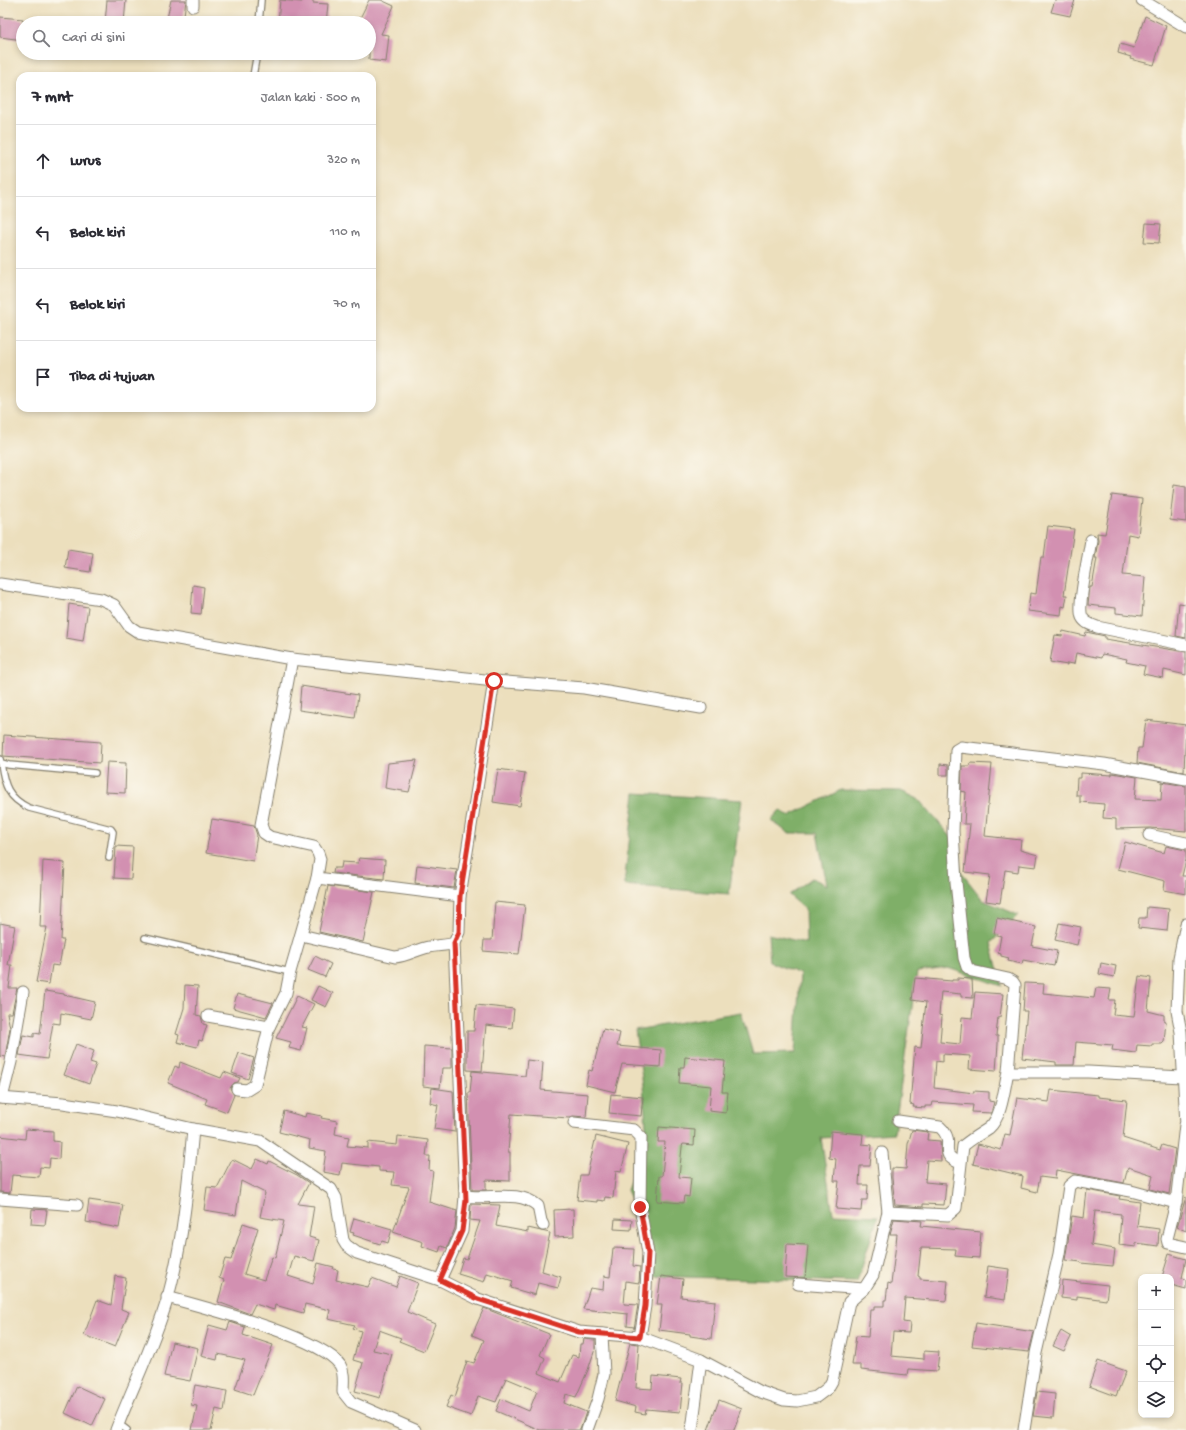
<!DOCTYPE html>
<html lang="id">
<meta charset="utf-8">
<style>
body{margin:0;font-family:"Gochi Hand",sans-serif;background:#f2f2f3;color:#2b2b33}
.controls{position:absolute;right:12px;bottom:12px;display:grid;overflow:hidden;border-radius:8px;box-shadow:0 2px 6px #0003}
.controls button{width:36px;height:36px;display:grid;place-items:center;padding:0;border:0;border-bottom:1px solid #e1e1e2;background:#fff;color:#2b2b33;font:20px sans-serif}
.stop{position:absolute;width:12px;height:12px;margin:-9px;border:3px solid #d93025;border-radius:50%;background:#fff}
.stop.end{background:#d93025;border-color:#fff;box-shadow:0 1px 4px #0008}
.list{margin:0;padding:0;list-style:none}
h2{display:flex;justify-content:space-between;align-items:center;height:52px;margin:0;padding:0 16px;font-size:17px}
h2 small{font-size:13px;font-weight:400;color:#7c7c81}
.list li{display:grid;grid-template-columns:26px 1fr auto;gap:12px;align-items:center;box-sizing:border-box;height:72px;padding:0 16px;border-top:1px solid #e1e1e2}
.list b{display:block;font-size:15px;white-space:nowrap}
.list em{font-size:13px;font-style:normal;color:#7c7c81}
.icon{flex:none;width:22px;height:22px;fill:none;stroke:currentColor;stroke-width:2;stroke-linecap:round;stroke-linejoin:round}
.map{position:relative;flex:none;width:1186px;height:1430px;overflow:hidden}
.search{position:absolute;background:#fff;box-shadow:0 2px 6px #0003;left:16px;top:16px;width:360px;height:44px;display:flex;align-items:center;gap:10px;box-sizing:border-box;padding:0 14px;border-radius:22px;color:#7c7c81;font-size:15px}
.panel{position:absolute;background:#fff;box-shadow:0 2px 6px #0003;left:16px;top:72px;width:360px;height:340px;border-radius:12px}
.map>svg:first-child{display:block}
.forest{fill:#7faf68;stroke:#4e6642}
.building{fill:#d290b1}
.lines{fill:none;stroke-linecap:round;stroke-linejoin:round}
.service-casing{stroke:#847e6c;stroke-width:8}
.minor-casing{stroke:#847e6c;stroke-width:13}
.service{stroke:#fff;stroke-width:5.5}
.minor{stroke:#fff;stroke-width:11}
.route{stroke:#d93025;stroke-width:5}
</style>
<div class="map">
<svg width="1186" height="1430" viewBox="0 0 1186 1430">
<rect width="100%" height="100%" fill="#fbf7ec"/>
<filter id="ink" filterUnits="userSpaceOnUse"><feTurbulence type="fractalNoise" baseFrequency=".025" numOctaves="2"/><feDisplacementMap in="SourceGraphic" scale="8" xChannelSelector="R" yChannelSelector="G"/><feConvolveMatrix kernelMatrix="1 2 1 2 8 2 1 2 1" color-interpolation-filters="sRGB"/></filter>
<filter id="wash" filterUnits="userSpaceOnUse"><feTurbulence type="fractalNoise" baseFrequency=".012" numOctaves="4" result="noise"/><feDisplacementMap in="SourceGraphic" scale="16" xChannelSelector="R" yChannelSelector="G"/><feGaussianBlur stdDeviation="0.9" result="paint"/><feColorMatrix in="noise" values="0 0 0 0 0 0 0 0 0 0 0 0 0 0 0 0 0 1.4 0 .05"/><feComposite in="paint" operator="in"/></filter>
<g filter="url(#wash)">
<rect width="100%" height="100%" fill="#ecdfbd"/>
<g class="forest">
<polygon points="841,790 901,791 918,799 954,840 961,872 983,900 1018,915 991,943 1002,986 948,968 917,972 894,1133 821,1138 833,1214 878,1216 857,1282 650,1276 649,1239 627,1190 647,1141 643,1085 635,1030 741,1012 753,1054 795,1053 800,974 770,962 768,934 806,943 805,909 789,895 812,878 827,885 817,833 788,833 771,820 780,810 789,816"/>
<polygon points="635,793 742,800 729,894 624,885"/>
</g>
<g id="blocks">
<g class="building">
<polygon points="107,0 126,0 124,23 105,23"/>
<polygon points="171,0 186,0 183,23 166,23"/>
<polygon points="280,0 302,2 302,0 313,0 313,3 328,4 326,23 278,23"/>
<polygon points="369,0 381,0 394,6 381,34 389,35 386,62 369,60 369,23 359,20"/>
<polygon points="1055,0 1075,0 1070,16 1051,12"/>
<polygon points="1145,16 1166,26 1154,65 1130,59 1131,57 1118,53 1120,44 1134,48"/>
<polygon points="0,17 23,19 23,40 0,37"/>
<polygon points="1146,223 1161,224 1159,243 1144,242"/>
<polygon points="1174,485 1186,487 1186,522 1170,520"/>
<polygon points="1112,495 1142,499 1138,536 1128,534 1123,575 1145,577 1142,616 1116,613 1116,608 1088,605 1090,587 1092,587 1097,558 1095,558 1098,541 1097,533 1105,534"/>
<polygon points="1048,526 1074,529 1064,595 1067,595 1065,607 1062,606 1061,615 1028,611 1030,593 1036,594 1041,557 1044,557"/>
<polygon points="68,549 93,553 90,572 65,568"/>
<polygon points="193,585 204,587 201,614 191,613"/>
<polygon points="1179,603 1186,604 1186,638 1176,636"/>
<polygon points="69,604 88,607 83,641 66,638"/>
<polygon points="1063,631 1085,636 1086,632 1105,636 1105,639 1186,652 1186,675 1164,670 1163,678 1143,674 1145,666 1126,662 1127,659 1102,654 1101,658 1076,653 1074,664 1067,663 1067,665 1050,662 1055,635 1062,636"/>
<polygon points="301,686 358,695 355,718 299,710"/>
<polygon points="1146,720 1186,725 1184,772 1137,763 1138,748 1142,748"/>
<polygon points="4,735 101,742 100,763 3,756"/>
<polygon points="417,760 409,792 385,788 388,763"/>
<polygon points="107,762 126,763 125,793 105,792"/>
<polygon points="970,763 992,764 985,836 1021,840 1020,850 1038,855 1036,867 1019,865 1018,872 1005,870 1000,903 986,901 990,875 965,872 970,824 964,824 966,792 961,791 962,766 969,766"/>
<polygon points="940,764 948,765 948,775 940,775"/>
<polygon points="498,769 525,773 520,806 493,802"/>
<polygon points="1081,773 1112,775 1112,773 1137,777 1135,799 1161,800 1162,782 1186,786 1186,831 1150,828 1116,829 1116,819 1103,818 1104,804 1080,802 1080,795 1076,795 1077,778 1081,778"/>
<polygon points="212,819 254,826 257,835 253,861 206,853"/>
<polygon points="1125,842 1164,853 1166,846 1186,850 1186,860 1182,876 1186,876 1186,894 1164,890 1165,881 1118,869"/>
<polygon points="116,846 133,847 131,879 114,878"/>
<polygon points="359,858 385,860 384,879 333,873 334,868 341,868 342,862 358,863"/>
<polygon points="43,861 65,863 61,940 64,940 59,966 52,965 49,984 36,982 47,927 40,927"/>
<polygon points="417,865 457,870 454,888 415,883"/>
<polygon points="328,886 374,892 363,942 319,932"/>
<polygon points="495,902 525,905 519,954 483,951 484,940 492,940"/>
<polygon points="1147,907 1169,909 1167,931 1138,928 1139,918 1146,918"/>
<polygon points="997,918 1036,927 1032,946 1057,951 1054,966 1023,960 1022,964 1008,961 1009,958 1001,956 1001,954 998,953 1001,936 994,934"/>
<polygon points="0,923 15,926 8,965 12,965 9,988 17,988 12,1013 7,1013 10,1028 5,1057 0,1056"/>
<polygon points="1059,923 1081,927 1077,945 1055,940"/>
<polygon points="315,956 331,964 325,977 308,970"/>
<polygon points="1101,963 1116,966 1114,977 1099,974"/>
<polygon points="1139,976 1151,978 1148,1011 1164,1015 1164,1020 1166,1021 1164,1042 1162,1044 1152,1044 1152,1046 1137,1045 1136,1053 1112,1050 1113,1045 1076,1042 1074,1065 1056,1065 1056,1062 1022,1058 1027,1011 1023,1011 1025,983 1044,984 1043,993 1094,998 1096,988 1111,989 1109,1000 1115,1000 1113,1015 1134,1017"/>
<polygon points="915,978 952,981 952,980 958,980 958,978 972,979 973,998 961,997 961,994 941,992 939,1015 942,1016 940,1042 960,1044 962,1017 972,1018 975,992 1003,994 1000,1017 998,1017 996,1036 998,1036 998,1044 996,1071 969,1069 970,1056 943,1054 943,1062 936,1061 934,1088 974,1093 974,1091 989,1092 989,1101 994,1102 991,1113 972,1112 973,1105 933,1102 932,1106 925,1106 925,1108 913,1107 914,1105 910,1104 915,1047 921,1048 926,1002 912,1000"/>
<polygon points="185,985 198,986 196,1015 201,1016 203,1024 207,1025 202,1041 199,1040 197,1047 177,1042 179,1035 176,1034 184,1008"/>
<polygon points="318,986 333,993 326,1007 311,1000"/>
<polygon points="45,991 64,994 64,995 95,1002 91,1019 61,1013 60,1024 53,1023 47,1059 19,1055 23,1035 34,1037 34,1033 40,1034"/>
<polygon points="237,994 273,1003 266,1017 233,1008"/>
<polygon points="297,996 314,1004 302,1027 307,1028 301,1051 289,1048 291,1042 276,1038"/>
<polygon points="476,1005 514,1009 512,1028 486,1025 482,1071 467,1070 467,1031 474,1031"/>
<polygon points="603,1029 620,1033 617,1046 661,1050 660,1067 622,1064 615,1092 586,1085 589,1070 592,1071"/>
<polygon points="76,1044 94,1051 90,1062 96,1064 89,1084 64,1075"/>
<polygon points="424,1046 452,1048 452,1068 442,1068 440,1088 423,1086"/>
<polygon points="239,1053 254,1058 248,1079 232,1073"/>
<polygon points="685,1057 725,1061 722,1092 728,1092 726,1113 709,1111 711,1086 679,1083 680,1067 684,1067"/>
<polygon points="527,1060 543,1062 541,1090 588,1094 586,1117 573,1116 569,1118 511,1114 508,1152 510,1152 510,1181 486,1180 486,1190 472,1190 468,1093 470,1093 472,1071 525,1076"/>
<polygon points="180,1062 221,1078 224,1072 240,1078 238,1082 234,1083 230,1088 234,1095 227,1112 205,1104 207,1099 168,1083 175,1066 179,1068"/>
<polygon points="432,1088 453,1091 455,1132 434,1129 438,1105 430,1103"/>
<polygon points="1051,1090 1098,1095 1098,1097 1127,1100 1123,1138 1160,1150 1162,1145 1175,1149 1169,1194 1150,1189 1153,1175 1128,1167 1124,1183 1056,1170 1055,1179 1040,1177 1037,1192 1021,1188 1023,1176 973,1164 978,1144 1001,1150 1005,1134 1010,1135 1017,1098 1049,1102"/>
<polygon points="611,1094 643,1097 641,1116 609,1113"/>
<polygon points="284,1111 305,1117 306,1113 322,1116 321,1118 337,1121 335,1134 349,1137 347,1146 368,1148 368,1142 397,1145 398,1136 428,1140 426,1156 430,1156 429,1170 433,1171 429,1202 457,1211 455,1228 447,1248 441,1246 439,1252 422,1246 423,1242 393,1232 409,1187 392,1185 394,1172 379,1171 379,1167 342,1163 340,1175 323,1172 326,1151 309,1148 310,1140 279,1132"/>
<polygon points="659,1127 695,1130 694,1145 683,1144 682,1147 679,1177 691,1178 689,1197 684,1196 683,1203 657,1201 659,1176 662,1176 665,1142 658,1142"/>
<polygon points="26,1129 53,1131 53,1141 60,1142 59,1159 50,1158 49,1168 40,1167 39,1177 12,1175 10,1193 0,1192 0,1136 25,1139"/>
<polygon points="912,1130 928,1132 927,1140 940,1141 941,1161 927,1160 925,1182 946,1184 944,1205 923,1204 923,1207 895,1205 892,1178 892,1168 906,1169 908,1144"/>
<polygon points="831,1131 863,1134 862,1144 872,1145 870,1166 860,1166 859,1185 868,1185 867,1200 862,1200 861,1211 836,1209 839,1181 834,1181 836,1159 829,1158"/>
<polygon points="596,1136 628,1144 621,1172 616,1171 613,1198 605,1197 604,1201 597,1200 597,1202 577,1200 580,1175 587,1175"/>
<polygon points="232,1159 252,1169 257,1159 268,1164 269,1161 297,1175 309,1183 298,1204 314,1206 309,1237 319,1240 314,1261 294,1256 288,1276 313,1284 318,1263 334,1267 333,1269 338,1270 336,1280 368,1287 372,1278 396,1287 400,1276 418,1283 407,1312 435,1324 424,1351 399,1341 401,1338 379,1330 373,1350 392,1354 380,1398 355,1391 363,1363 353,1360 361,1331 353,1328 355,1325 328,1319 330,1310 305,1304 303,1313 275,1305 274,1310 255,1304 250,1314 218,1302 224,1280 219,1278 225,1259 231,1260 243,1223 258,1228 244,1274 264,1280 272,1257 275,1258 284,1221 260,1217 265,1193 241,1181 236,1215 204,1210 207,1187 217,1188"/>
<polygon points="1087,1190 1120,1196 1119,1199 1140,1202 1137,1226 1159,1229 1158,1246 1136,1243 1136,1247 1119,1245 1121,1214 1095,1211 1091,1245 1115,1249 1113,1266 1081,1263 1081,1262 1065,1260 1072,1216 1084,1218"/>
<polygon points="1186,1197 1186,1231 1177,1227"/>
<polygon points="89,1200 123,1205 119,1228 86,1222"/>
<polygon points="471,1204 500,1205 496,1226 528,1232 528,1228 550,1233 542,1271 561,1277 558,1288 538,1283 535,1295 511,1288 513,1281 487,1273 484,1282 458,1274 463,1258 467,1259 480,1221 470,1220"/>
<polygon points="32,1209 47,1210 45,1225 31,1224"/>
<polygon points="573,1209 574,1236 555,1237 554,1210"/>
<polygon points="354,1218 392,1229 388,1243 382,1241 380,1244 353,1235 354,1233 350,1232"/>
<polygon points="615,1219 632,1220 631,1230 614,1229"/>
<polygon points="894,1219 922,1221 921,1226 981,1232 979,1258 955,1256 956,1249 921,1248 918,1276 920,1277 920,1279 948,1281 946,1301 905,1298 903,1322 910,1323 909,1333 893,1332 891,1356 924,1359 924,1351 939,1352 937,1371 908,1369 907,1375 861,1370 861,1365 852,1365 856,1336 868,1337 870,1310 874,1310 874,1306 884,1306 884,1300 886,1300 888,1283 891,1284 896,1244 897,1234 890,1234"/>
<polygon points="787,1244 808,1245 805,1278 785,1277"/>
<polygon points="613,1248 634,1249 633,1266 640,1267 639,1283 626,1281 624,1304 638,1305 634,1329 634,1327 627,1326 628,1314 583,1309 590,1288 603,1290 604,1276 610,1277"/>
<polygon points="1169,1254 1186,1259 1182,1278 1186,1279 1186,1289 1171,1285 1171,1277 1162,1277"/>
<polygon points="988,1266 1009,1269 1005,1300 984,1297"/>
<polygon points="115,1276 126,1278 121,1309 129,1312 115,1347 84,1335 97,1300 111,1305"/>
<polygon points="661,1276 683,1279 681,1297 715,1301 711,1339 690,1336 690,1334 659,1330 662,1305 657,1305"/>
<polygon points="1062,1280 1108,1285 1106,1300 1077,1296 1077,1300 1061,1298"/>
<polygon points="484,1308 549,1334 540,1355 545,1358 539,1373 560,1382 572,1355 579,1357 580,1344 583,1344 584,1339 595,1340 595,1349 588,1370 576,1397 566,1394 564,1403 586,1412 580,1430 540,1430 496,1411 501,1399 529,1411 537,1391 506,1378 496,1402 478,1396 471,1416 446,1407 451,1395 455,1397 467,1361 474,1363 484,1340 472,1335"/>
<polygon points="230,1322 245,1327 243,1335 273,1345 253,1395 235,1389 245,1360 218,1354 217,1360 201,1356 209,1325 227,1330"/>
<polygon points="976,1323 1034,1332 1029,1352 972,1346"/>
<polygon points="1061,1331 1071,1337 1064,1351 1053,1346"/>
<polygon points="172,1342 198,1348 190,1381 164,1376"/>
<polygon points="630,1343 639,1344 636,1388 652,1389 653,1376 681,1379 680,1383 683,1383 680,1412 646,1409 645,1414 635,1412 636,1407 615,1401"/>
<polygon points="1098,1361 1126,1371 1116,1396 1089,1386"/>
<polygon points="195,1385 227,1391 224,1411 216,1409 211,1430 192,1430 197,1406 191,1405"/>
<polygon points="77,1386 105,1399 92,1426 65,1413"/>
<polygon points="1037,1392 1055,1394 1053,1418 1033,1416"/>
<polygon points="719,1400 742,1409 734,1430 708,1430"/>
</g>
</g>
</g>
<g filter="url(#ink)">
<use href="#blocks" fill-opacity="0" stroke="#847e6c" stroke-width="1"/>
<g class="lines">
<g class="service-casing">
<g id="service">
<polyline points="259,23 261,0"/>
<polyline points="253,76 257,53"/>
<polyline points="0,759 1,763 9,765 95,773"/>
<path d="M1,763C4,785 8,798 29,808L111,829L113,832L109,858"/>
<polyline points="145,938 290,972"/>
<polyline points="119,1424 127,1430"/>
</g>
</g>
<g class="minor-casing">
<g id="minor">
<polyline points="1142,0 1186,27"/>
<polyline points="193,6 193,0"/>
<path d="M1091,540C1089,554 1077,606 1082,617C1085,623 1091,625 1097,627L1186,645"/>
<polyline points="0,584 101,599 114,605 129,626 138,632 292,659 494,681 584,688 701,708"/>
<polyline points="1149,835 1186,843"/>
<polyline points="317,878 460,896"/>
<polyline points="1186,924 1179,958 1177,1011 1181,1032 1186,1125"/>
<path d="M301,935L395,957C408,956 417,949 429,947C438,945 446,946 454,943L459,932L460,896L494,681"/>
<polyline points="454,943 465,1196"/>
<polyline points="208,1016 269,1027"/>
<polyline points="1008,1072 1015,985 1013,982 1008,979 972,971 967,967 964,958 956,882 953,831 956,750 961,747 1104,764 1186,779"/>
<polyline points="237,1089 247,1090 255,1085 269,1027 286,993 290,972 317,878 320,859 318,853 314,847 270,837 264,833 261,825 292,659"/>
<path d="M0,1098L63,1103L117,1111L193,1129L260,1141L331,1189L336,1198L343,1240L346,1245L357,1253L440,1280L478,1299L579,1332L640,1337L701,1360L761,1392L784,1400L797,1401L816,1397L828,1388L832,1381L849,1302L864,1289L873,1275L888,1212L948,1215L956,1208L963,1146C971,1139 980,1134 989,1128C1002,1117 1004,1089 1008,1072H1088L1182,1077"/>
<polyline points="2,1098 11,1062 23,992"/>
<path d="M898,1121L940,1127C958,1144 935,1153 960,1163"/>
<polyline points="574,1123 634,1130 641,1137 640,1207 648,1253 645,1306 640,1337"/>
<polyline points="882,1153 888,1212"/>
<polyline points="0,1199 77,1205"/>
<polyline points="1176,1203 1167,1239 1168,1243 1186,1247"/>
<path d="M440,1280L462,1231L465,1196C489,1200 518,1189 538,1206L541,1221L543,1225"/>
<polyline points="798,1284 864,1289"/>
<path d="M167,1297C203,1307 321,1337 340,1365C345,1373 343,1383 343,1392L351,1402L358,1405L415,1430"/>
<path d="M116,1430C133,1386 155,1342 168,1297C183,1242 188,1185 193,1129"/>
<polyline points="587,1430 598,1399 604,1374 602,1334"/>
<polyline points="692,1430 701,1360"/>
<polyline points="1024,1430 1036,1353 1059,1254 1069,1186 1075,1181 1131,1191 1176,1203 1185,1125"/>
</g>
</g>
<use href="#service" class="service"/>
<use href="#minor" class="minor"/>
</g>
</g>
<g class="lines" filter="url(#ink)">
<polyline class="route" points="494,681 460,896 459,932 454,943 466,1200 462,1231 440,1280 478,1299 579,1332 640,1337 645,1306 648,1253 640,1207"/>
</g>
</svg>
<div class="controls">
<button>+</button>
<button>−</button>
<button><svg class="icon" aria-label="locate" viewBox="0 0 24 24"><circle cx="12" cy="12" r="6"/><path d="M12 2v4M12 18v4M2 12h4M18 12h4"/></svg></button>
<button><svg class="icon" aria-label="layers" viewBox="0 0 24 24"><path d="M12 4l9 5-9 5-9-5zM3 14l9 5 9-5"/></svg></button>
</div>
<div class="stop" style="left:494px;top:681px"></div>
<div class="stop end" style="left:640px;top:1207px"></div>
<div class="search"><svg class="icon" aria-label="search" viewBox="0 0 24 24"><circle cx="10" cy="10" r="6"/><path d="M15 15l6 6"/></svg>Cari di sini</div>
<section class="panel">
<h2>7 mnt<small>Jalan kaki · 500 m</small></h2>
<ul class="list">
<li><svg class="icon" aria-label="ahead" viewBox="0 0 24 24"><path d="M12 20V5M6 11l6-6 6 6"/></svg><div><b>Lurus</b></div><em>320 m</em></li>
<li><svg class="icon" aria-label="left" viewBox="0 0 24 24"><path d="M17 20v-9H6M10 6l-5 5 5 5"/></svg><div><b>Belok kiri</b></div><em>110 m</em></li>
<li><svg class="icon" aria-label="left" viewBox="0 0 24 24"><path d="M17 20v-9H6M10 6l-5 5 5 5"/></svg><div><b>Belok kiri</b></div><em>70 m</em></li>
<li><svg class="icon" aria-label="arrive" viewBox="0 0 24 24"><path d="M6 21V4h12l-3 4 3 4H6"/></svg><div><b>Tiba di tujuan</b></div></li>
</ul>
</section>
</div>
